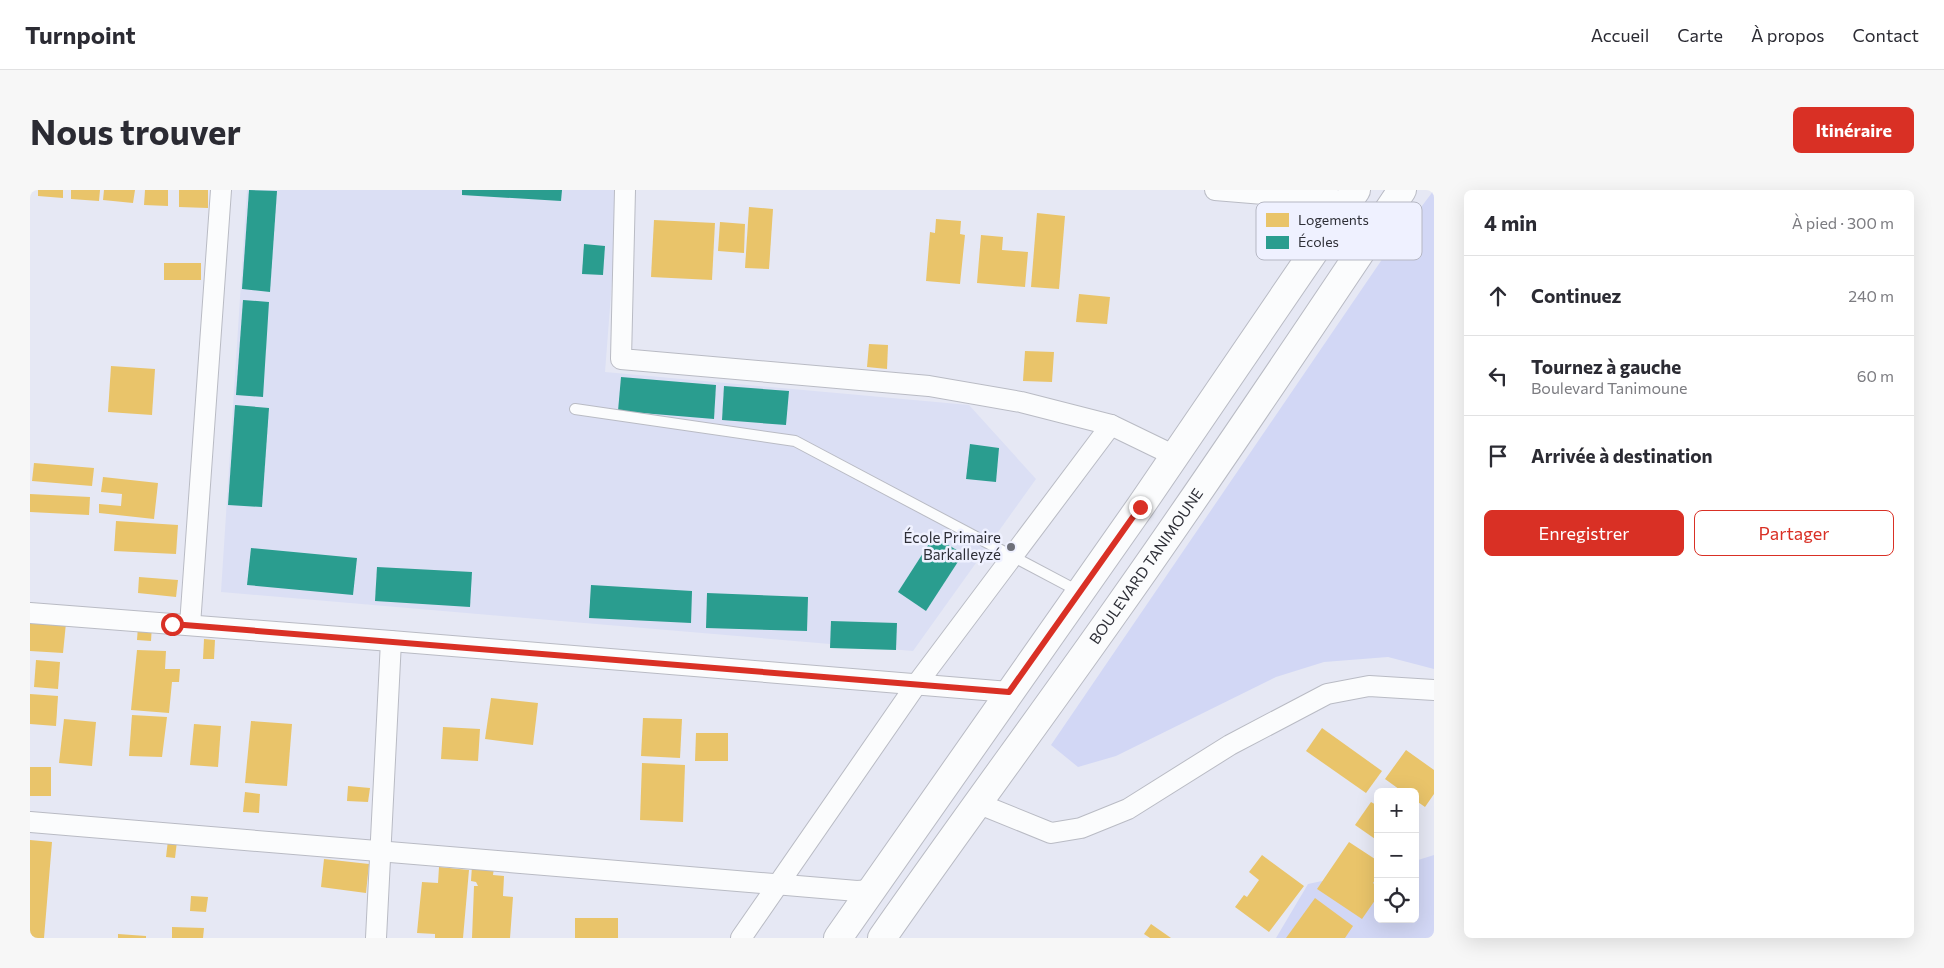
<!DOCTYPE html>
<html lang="fr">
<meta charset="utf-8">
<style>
body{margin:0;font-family:Commissioner,sans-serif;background:#f7f7f7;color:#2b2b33}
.controls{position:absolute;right:15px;bottom:15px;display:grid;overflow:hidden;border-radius:8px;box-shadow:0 5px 20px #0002}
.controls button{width:45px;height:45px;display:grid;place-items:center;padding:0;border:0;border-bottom:1px solid #e1e1e2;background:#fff;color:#2b2b33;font:25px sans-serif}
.stop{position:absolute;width:15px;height:15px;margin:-11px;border:4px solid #d93025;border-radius:50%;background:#fff}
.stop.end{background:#d93025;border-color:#fff;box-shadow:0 1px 5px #0008}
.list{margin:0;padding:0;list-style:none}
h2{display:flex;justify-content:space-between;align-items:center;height:65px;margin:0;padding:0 20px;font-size:21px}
h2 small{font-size:16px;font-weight:400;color:#7c7c81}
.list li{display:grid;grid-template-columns:32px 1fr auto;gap:15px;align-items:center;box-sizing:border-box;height:80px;padding:0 20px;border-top:1px solid #e1e1e2}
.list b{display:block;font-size:19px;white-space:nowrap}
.list p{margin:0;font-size:16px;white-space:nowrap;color:#7c7c81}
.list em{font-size:16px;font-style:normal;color:#7c7c81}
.actions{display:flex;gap:10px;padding:15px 20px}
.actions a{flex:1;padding:11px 0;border:1px solid #d93025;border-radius:8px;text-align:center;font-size:18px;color:#d93025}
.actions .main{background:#d93025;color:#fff}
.icon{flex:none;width:28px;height:28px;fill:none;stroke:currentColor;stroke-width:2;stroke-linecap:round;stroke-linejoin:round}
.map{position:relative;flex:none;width:1404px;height:748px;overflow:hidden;border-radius:8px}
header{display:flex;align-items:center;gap:30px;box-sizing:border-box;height:70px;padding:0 25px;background:#fff;border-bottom:1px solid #e1e1e2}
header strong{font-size:24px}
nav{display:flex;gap:28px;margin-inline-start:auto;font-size:18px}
.intro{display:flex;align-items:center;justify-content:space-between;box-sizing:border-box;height:120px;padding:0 30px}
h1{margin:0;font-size:35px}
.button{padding:12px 22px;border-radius:8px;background:#d93025;color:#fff;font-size:18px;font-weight:700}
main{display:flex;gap:30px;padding:0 30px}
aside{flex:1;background:#fff;border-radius:8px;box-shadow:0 5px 20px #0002}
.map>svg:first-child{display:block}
.built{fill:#dbdff4}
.green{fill:#d2d7f5}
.homes{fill:#e9c46a}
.schools{fill:#2a9d8f}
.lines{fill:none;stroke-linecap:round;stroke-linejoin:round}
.lane-casing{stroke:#b9bbc4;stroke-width:12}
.street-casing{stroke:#b9bbc4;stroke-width:22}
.primary-casing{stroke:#b9bbc4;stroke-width:30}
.lane{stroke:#fbfcfd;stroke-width:10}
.street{stroke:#fbfcfd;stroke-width:20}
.primary{stroke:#fbfcfd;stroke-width:28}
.route{stroke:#d93025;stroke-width:6}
.poi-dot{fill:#6e7079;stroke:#eff1ff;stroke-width:2}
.labels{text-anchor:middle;stroke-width:5;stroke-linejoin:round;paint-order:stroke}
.poi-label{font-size:15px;fill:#2e2f37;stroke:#eff1ff;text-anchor:end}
.street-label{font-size:15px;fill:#2e2f37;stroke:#eff1ff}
.key{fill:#eff1ff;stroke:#b5b7c3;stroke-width:1}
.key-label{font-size:14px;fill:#2e2f37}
</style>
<header>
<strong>Turnpoint</strong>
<nav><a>Accueil</a><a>Carte</a><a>À propos</a><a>Contact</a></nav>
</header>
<div class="intro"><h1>Nous trouver</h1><a class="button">Itinéraire</a></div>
<main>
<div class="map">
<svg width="1404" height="748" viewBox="0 0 1404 748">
<rect width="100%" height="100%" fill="#e6e8f4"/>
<polygon class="built" points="217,0 589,0 575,182 939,215 1006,289 883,461 191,402"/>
<g class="green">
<polygon points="1404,0 1404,479 1358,467 1294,472 1246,487 1086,566 1048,577 1021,555 1355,65"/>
<polygon points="1404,665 1404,748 1246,748 1278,694 1348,679 1348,729 1385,729 1385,671"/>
</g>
<g class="homes">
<polygon points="8,0 33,0 33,8 8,6"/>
<polygon points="41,0 70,0 69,11 41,9"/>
<polygon points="74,0 105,0 103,13 73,10"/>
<polygon points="115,0 138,0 138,16 114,15"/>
<polygon points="149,0 178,0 178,18 149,17"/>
<polygon points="719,17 743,19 739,79 715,78"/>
<polygon points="1007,23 1035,26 1029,99 1001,97"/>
<polygon points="906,29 931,31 930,44 935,45 930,94 896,91 900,42 905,43"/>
<polygon points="624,30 685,33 682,90 621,87"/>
<polygon points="690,32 715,34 714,63 688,61"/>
<polygon points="951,45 973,47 972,60 998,62 995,97 947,93"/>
<rect x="134" y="73" width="37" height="17"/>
<polygon points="1049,104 1080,107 1077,134 1046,132"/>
<polygon points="839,154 858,155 857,179 837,177"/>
<polygon points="995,161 1024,162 1022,192 993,191"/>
<polygon points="81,176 125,179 122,225 78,222"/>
<polygon points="4,273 64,278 62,296 2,291"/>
<polygon points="73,287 128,293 124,329 69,323 69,314 91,316 92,304 71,302"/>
<polygon points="0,304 60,307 59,325 0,322"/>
<polygon points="86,331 148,335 146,364 84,361"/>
<polygon points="109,387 148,390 146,407 108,403"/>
<polygon points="0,430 36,433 33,463 0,461"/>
<polygon points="108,436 122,436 121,451 107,450"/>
<polygon points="174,449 185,450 184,469 173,469"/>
<polygon points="107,460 136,461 135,479 150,479 149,492 142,492 139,523 101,520"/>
<polygon points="6,470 30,472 28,499 4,497"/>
<polygon points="0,504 28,506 26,536 0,534"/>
<polygon points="461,508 508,513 503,555 455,549"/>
<polygon points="102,525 137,527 132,567 99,566"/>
<polygon points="613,528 652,529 650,568 611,566"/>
<polygon points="34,529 66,532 62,576 29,573"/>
<polygon points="221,531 262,534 257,596 215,593"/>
<polygon points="164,534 191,536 188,577 160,575"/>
<polygon points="413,537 450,539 448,571 411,569"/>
<polygon points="1292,538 1352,581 1336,603 1276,561"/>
<polygon points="666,543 698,543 698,571 665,571"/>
<polygon points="1376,560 1404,580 1404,604 1395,617 1385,610 1385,602 1373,602 1355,589"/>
<polygon points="612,573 655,575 653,632 610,630"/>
<rect x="0" y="577" width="21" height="29"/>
<polygon points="318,596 340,598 338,612 317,611"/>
<polygon points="215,602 230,604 229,623 213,622"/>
<polygon points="1341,612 1348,616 1348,651 1325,635"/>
<polygon points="0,650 22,652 14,748 0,748"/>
<polygon points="138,650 147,651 145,668 136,667"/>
<polygon points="1319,652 1348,671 1348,686 1343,693 1348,697 1348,706 1332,729 1287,699"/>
<polygon points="1232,665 1274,696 1239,742 1205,717 1214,705 1217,707 1229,690 1219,682"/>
<polygon points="294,669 339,674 336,703 291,697"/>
<polygon points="442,676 464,678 463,685 474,686 473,706 483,707 480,748 442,748 444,696 448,696 446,692 441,691"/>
<polygon points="409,677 439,680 433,748 405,748 405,744 387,743 392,692 408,693"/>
<polygon points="161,706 178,707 176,722 160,721"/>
<polygon points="1285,708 1323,736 1315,748 1256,748"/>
<rect x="545" y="728" width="43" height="20"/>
<polygon points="1121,734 1141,748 1120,748 1114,744"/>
<polygon points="142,737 174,738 173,748 142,748"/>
<polygon points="88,744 116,746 116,748 88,748"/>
</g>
<g class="schools">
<polygon points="219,0 247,1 240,102 212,99"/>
<polygon points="432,0 532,0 531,11 432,5"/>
<polygon points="554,54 575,56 573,85 552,84"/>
<polygon points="213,110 239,112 233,207 206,205"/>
<polygon points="591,187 686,195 684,229 588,221"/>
<polygon points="694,196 759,201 756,235 692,230"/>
<polygon points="205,215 239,218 232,317 198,315"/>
<polygon points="940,254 969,258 966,292 936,289"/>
<polygon points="904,346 933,364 896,421 868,402"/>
<polygon points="221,358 327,368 323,405 217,395"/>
<polygon points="347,377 442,382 440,417 345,411"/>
<polygon points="561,395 662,401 661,433 559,428"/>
<polygon points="677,403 778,407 777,441 676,438"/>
<polygon points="801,431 867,433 866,460 800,458"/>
</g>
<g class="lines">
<g class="lane-casing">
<polyline id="lane" points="545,219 765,251 1050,402"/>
</g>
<g class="street-casing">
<g id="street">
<polyline points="595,0 591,169 899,196 991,212 1081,235 1145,266"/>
<polyline points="1185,0 1318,11"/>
<polyline points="0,423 361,451 979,502"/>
<polyline points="160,435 191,0"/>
<polyline points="947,613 1021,643 1051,638 1098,619 1200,555 1297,504 1339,496 1404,500"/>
<polyline points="0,632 827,701 840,700"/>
<polyline points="346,748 361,451"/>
<polyline points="711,748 886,495 1081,235"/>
</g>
</g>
<g class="primary-casing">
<g id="primary">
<polyline points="808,748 1110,317 1326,0"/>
<path id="s1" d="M852,748C930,636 1011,527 1089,416C1186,279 1279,139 1372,0"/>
</g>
</g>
<use href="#lane" class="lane"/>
<use href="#street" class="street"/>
<use href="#primary" class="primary"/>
</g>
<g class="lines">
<polyline class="route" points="142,434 979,502 1110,317"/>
</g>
<circle class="poi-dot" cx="981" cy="357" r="5"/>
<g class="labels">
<g class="poi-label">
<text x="971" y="353">École Primaire<tspan x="971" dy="17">Barkalleyzé</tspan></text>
</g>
<g class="street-label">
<text dy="5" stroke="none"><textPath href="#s1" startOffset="456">BOULEVARD TANIMOUNE</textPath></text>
</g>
</g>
<rect x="1226" y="12" width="166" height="58" rx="8" class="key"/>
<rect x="1236" y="23" width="23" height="14" fill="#e9c46a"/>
<rect x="1236" y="46" width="23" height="13" fill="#2a9d8f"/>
<g class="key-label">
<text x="1268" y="35">Logements</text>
<text x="1268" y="57">Écoles</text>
</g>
</svg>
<div class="controls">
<button>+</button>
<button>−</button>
<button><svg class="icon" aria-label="locate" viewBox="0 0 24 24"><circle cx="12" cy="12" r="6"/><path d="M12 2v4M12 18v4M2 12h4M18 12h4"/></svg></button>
</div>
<div class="stop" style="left:142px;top:434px"></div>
<div class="stop end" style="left:1110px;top:317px"></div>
</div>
<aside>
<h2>4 min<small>À pied · 300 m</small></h2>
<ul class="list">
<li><svg class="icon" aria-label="ahead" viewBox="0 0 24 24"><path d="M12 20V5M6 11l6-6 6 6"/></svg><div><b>Continuez</b></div><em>240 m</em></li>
<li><svg class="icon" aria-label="left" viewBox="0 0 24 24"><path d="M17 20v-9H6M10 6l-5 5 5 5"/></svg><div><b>Tournez à gauche</b><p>Boulevard Tanimoune</p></div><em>60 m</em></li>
<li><svg class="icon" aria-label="arrive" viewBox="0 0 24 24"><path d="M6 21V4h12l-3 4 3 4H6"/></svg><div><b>Arrivée à destination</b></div></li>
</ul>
<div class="actions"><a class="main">Enregistrer</a><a>Partager</a></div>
</aside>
</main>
